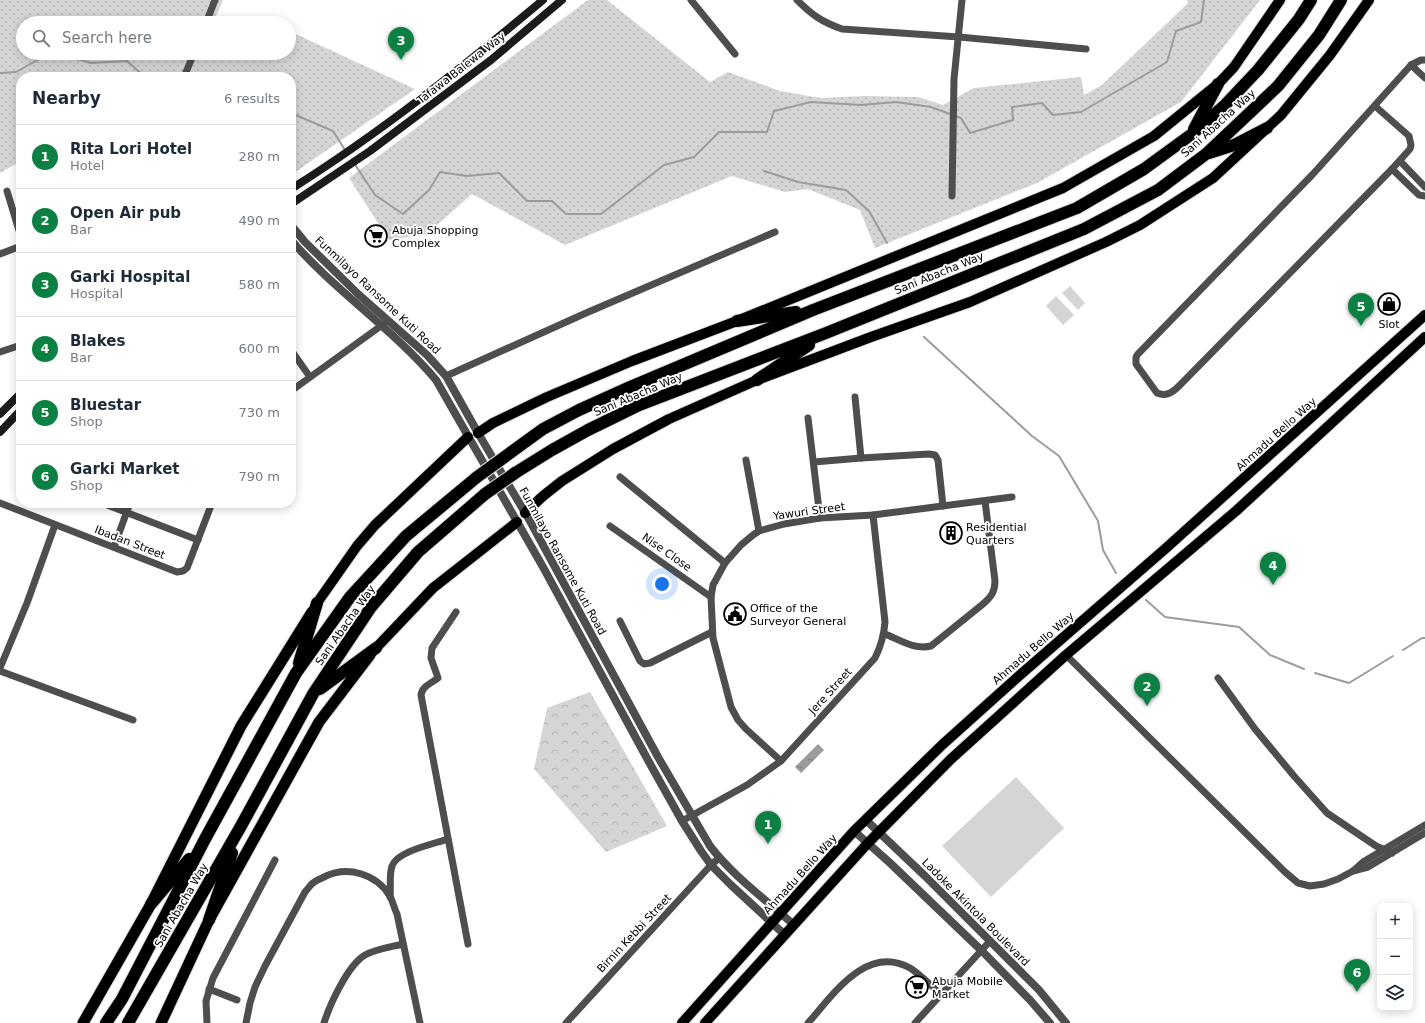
<!DOCTYPE html>
<meta charset="utf-8">
<style>
body{margin:0;font-family:"DejaVu Sans",sans-serif;background:#f6f6f7;color:#1f2937}
.controls{position:absolute;right:12px;bottom:12px;display:grid;overflow:hidden;border-radius:8px;box-shadow:0 2px 10px #0003}
.controls button{width:36px;height:36px;display:grid;place-items:center;padding:0;border:0;border-bottom:1px solid #e0e1e3;background:#fff;color:#1f2937;font:20px sans-serif}
.you{position:absolute;left:662px;top:584px;width:14px;height:14px;margin:-10px;border:3px solid #fff;border-radius:50%;background:#1a73e8;box-shadow:0 0 0 6px #1a73e833}
.badge{display:grid;place-items:center;width:26px;height:26px;border-radius:50%;background:#0b8043;color:#fff;font-size:13px;font-weight:700}
.pin{position:absolute;translate:-50% -33px;filter:drop-shadow(0 1px 2px #0008)}
.pin::after{content:'';position:absolute;top:21px;width:14px;height:12px;background:inherit;clip-path:polygon(0 0,100% 0,50% 100%)}
.list{margin:0;padding:0;list-style:none}
h2{display:flex;justify-content:space-between;align-items:center;height:52px;margin:0;padding:0 16px;font-size:17px}
h2 small{font-size:13px;font-weight:400;color:#747a83}
.list li{display:grid;grid-template-columns:26px 1fr auto;gap:12px;align-items:center;box-sizing:border-box;height:64px;padding:0 16px;border-top:1px solid #e0e1e3}
.list b{display:block;font-size:15px;white-space:nowrap}
.list p{margin:0;font-size:13px;white-space:nowrap;color:#747a83}
.list em{font-size:13px;font-style:normal;color:#747a83}
.icon{flex:none;width:22px;height:22px;fill:none;stroke:currentColor;stroke-width:2;stroke-linecap:round;stroke-linejoin:round}
.map{position:relative;flex:none;width:1425px;height:1023px;overflow:hidden}
.search{position:absolute;background:#fff;box-shadow:0 2px 10px #0003;left:16px;top:16px;width:280px;height:44px;display:flex;align-items:center;gap:10px;box-sizing:border-box;padding:0 14px;border-radius:22px;color:#747a83;font-size:15px}
.panel{position:absolute;background:#fff;box-shadow:0 2px 10px #0003;left:16px;top:72px;width:280px;height:436px;border-radius:16px}
.map>svg:first-child{display:block}
.grass{fill:url(#grass-dots)}
.forest{fill:url(#forest-crowns)}
.pitch{fill:#d5d5d5}
.water{fill:url(#water-ripples)}
.lines{fill:none;stroke-linecap:round;stroke-linejoin:round}
.stream{stroke:#9c9c9c;stroke-width:2}
.primary-casing{stroke:#dbdbdb;stroke-width:12}
.trunk-casing{stroke:#dbdbdb;stroke-width:13}
.motorway-casing{stroke:#dbdbdb;stroke-width:14}
.minor{stroke:#4e4e4e;stroke-width:7}
.tertiary{stroke:#4e4e4e;stroke-width:8}
.secondary{stroke:#1b1b1b;stroke-width:8}
.primary{stroke:#000;stroke-width:10}
.trunk{stroke:#000;stroke-width:11}
.motorway{stroke:#000;stroke-width:12}
.motorway-bridge-casing{stroke:#dbdbdb;stroke-width:14;stroke-linecap:butt}
.motorway-bridge{stroke:#000;stroke-width:12}
.labels{text-anchor:middle;stroke-width:3.5;stroke-linejoin:round;paint-order:stroke}
.street-label{font-size:11px;fill:#000;stroke:#fff}
.poi-label{font-size:11px;fill:#000;stroke:#fff;text-anchor:start}
</style>
<div class="map">
<svg width="1425" height="1023" viewBox="0 0 1425 1023">
<defs>
<pattern id="grass-dots" width="8" height="8" patternUnits="userSpaceOnUse"><rect width="8" height="8" fill="#d5d5d5"/><path d="M2 2h.1M6 6h.1" fill="none" stroke="#b5b5b5" stroke-width="1.8" stroke-linecap="round"/></pattern>
<pattern id="forest-crowns" width="20" height="18" patternUnits="userSpaceOnUse"><rect width="20" height="18" fill="#d5d5d5"/><path d="M2 6a3 3 0 1 1 6 0M12 15a3 3 0 1 1 6 0" fill="none" stroke="#b5b5b5"/></pattern>
<pattern id="water-ripples" width="26" height="14" patternUnits="userSpaceOnUse"><rect width="26" height="14" fill="#9c9c9c"/><path d="M2 4q2-2 4 0t4 0M15 11q2-2 4 0t4 0" fill="none" stroke="#7d7d7d"/></pattern>
</defs>
<rect width="100%" height="100%" fill="#fff"/>
<g class="grass">
<polygon points="0,0 223,0 213,23 23,23 23,53 289,53 289,31 415,89 294,173 291,172 291,77 21,77 21,161 0,173"/>
<polygon points="588,0 607,0 710,82 728,72 780,91 821,98 866,96 918,97 943,105 974,88 1081,77 1084,95 1102,85 1188,3 1187,0 1260,0 1181,102 1037,183 875,248 860,210 808,189 785,192 732,176 565,245 472,194 427,234 389,240 349,178"/>
</g>
<polygon class="forest" points="590,692 667,826 606,852 534,769 547,708"/>
<g class="pitch">
<polygon points="1070,286 1085,303 1078,310 1062,293"/>
<polygon points="1056,296 1074,315 1063,325 1046,306"/>
<polygon points="1016,777 1064,828 991,897 942,846"/>
</g>
<polygon class="water" points="818,744 824,750 801,773 795,767"/>
<g class="lines">
<g class="stream">
<polyline points="57,53 91,63 127,61 145,77"/>
<polyline points="0,73 16,72 50,53"/>
<polyline points="291,114 298,116 333,131 345,150"/>
<polyline points="354,163 375,195 403,214 429,190 440,172 467,176 499,173 527,201 552,201 566,214 601,214 664,165 694,157 719,132 767,132 774,111 811,102 861,105 896,102 931,107 961,118 970,133 1013,120 1012,107 1042,103 1053,115 1081,112 1167,62 1176,31 1201,22 1204,0"/>
<polyline points="764,171 798,182 846,190 869,211 887,243"/>
<polyline points="924,337 1032,436 1059,456 1098,521 1103,550 1116,573"/>
<polyline points="1146,600 1165,617 1239,627 1270,655 1304,669"/>
<polyline points="1403,650 1422,638 1425,638"/>
<polyline points="1315,673 1349,683 1393,656"/>
</g>
<g class="primary-casing">
<g id="primary">
<polyline points="478,433 493,423 547,397 632,361 737,321 1063,188 1154,136 1218,84 1234,67 1280,0"/>
<polyline points="525,513 543,496 562,481 613,449 669,419 757,380 871,337 970,302 1106,242 1140,225 1213,178 1281,115 1330,55 1369,0"/>
<polyline points="317,603 357,546 375,525 468,437"/>
<polyline points="376,648 433,588 517,522"/>
<polyline points="682,1023 854,831 942,745 1020,675 1165,549 1425,315"/>
<polyline points="705,1023 868,843 951,759 1066,655 1236,511 1425,337"/>
</g>
</g>
<g class="trunk-casing">
<g id="trunk">
<polyline points="83,1023 151,904 241,726 312,612"/>
<polyline points="161,1023 209,920 319,722 370,655"/>
</g>
</g>
<g class="motorway-casing">
<g id="motorway">
<polyline points="1194,129 1218,84"/>
<polyline points="1209,153 1234,145 1267,128"/>
<polyline points="737,321 796,312"/>
<polyline points="757,380 809,345"/>
<polyline points="510,453 543,429 579,410 630,387 813,310 1077,208 1144,169 1192,134 1224,106 1258,70 1299,19 1311,0"/>
<polyline points="515,473 552,450 588,430 637,406 826,333 1084,229 1158,190 1206,154 1278,86 1319,35 1341,0"/>
<polyline points="299,663 317,603"/>
<polyline points="320,689 376,648"/>
<polyline points="151,904 189,859"/>
<polyline points="209,920 232,853"/>
<polyline points="106,1023 122,999 205,839 296,673 350,597 406,536 477,477"/>
<polyline points="128,1023 241,826 313,694 371,607 418,552 485,494"/>
</g>
</g>
<g class="minor">
<polyline points="691,0 735,54"/>
<path d="M797,0C812,15 822,22 842,29L959,37L1086,49"/>
<polyline points="206,23 215,0"/>
<polyline points="1411,65 1425,78"/>
<polyline points="184,77 194,53"/>
<path d="M1375,106L1409,136L1411,145L1410,149L1392,169L1183,382C1176,389 1169,398 1157,393L1136,364V357L1138,354L1313,174L1411,65L1421,60H1425"/>
<polyline points="1400,161 1425,187"/>
<polyline points="1392,169 1419,195 1425,196"/>
<polyline points="7,191 21,237"/>
<polyline points="952,196 954,79 962,0"/>
<polyline points="0,254 21,246"/>
<polyline points="291,350 310,377"/>
<polyline points="0,352 21,345"/>
<polyline points="446,376 586,313 775,232"/>
<polyline points="291,391 385,323"/>
<polyline points="855,397 861,458"/>
<polyline points="808,418 820,518"/>
<polyline points="746,460 759,531"/>
<polyline points="814,462 861,458 929,454 935,455 938,460 943,506"/>
<polyline points="620,477 725,563"/>
<polyline points="0,503 177,572 183,571 187,568 212,503"/>
<polyline points="102,503 198,540"/>
<polyline points="610,526 711,597"/>
<polyline points="114,547 130,503"/>
<path d="M456,612L432,648L431,658L438,678C432,683 422,686 421,695L468,944"/>
<polyline points="620,621 640,661 644,664 650,663 712,632"/>
<path d="M885,634C900,640 914,650 931,646L983,604C991,597 995,592 995,581L985,501"/>
<polyline points="1066,655 1285,872 1298,883 1310,886 1324,884 1338,879 1353,871 1363,862 1425,825"/>
<polyline points="0,668 27,603 55,525"/>
<polyline points="0,671 133,720"/>
<polyline points="1218,678 1255,729 1294,776 1327,813 1376,846 1392,853"/>
<polyline points="781,761 746,729 738,720 731,707 713,638 711,597 713,585 725,563 741,545 753,535 759,531 784,524 820,518 873,515 1012,497"/>
<path d="M682,821L747,785L781,761L875,658C881,646 884,635 885,622L873,515"/>
<polyline points="1353,871 1368,867 1425,833"/>
<path d="M390,897C391,888 389,875 392,866C397,851 434,844 448,839"/>
<polyline points="209,989 237,1000"/>
<polyline points="207,1023 206,1001 213,978 275,860"/>
<path d="M246,1023L250,1003L255,987L265,966L305,892C308,889 310,885 313,883C316,880 321,879 324,877C348,865 376,874 390,896C393,902 394,908 397,914L420,1023"/>
<path d="M324,1023C330,1004 348,965 365,955C376,949 391,947 403,944"/>
<polyline points="566,1023 711,865 719,858"/>
<path d="M808,1023C833,995 866,944 910,968C921,975 931,986 941,994"/>
<polyline points="915,1023 990,941"/>
</g>
<g class="tertiary">
<path d="M291,225L305,242L358,294L427,355L446,376L478,433L530,521L658,757L710,846C733,876 765,899 794,925"/>
<path d="M291,240C335,291 393,329 436,380L543,567L649,762L682,821L701,851L711,865L731,885L785,935"/>
<polyline points="866,820 925,876 1039,990 1066,1023"/>
<polyline points="854,831 889,862 982,951 1030,1000 1050,1023"/>
</g>
<g class="secondary">
<path d="M291,189C380,133 463,67 543,0"/>
<polyline points="291,204 370,151 491,60 562,0"/>
<polyline points="0,414 21,393"/>
<polyline points="0,432 21,410"/>
</g>
<use href="#primary" class="primary"/>
<use href="#trunk" class="trunk"/>
<use href="#motorway" class="motorway"/>
<g class="motorway-bridge-casing">
<g id="motorway-bridge">
<polyline points="477,477 510,453"/>
<polyline points="485,494 515,473"/>
</g>
</g>
<use href="#motorway-bridge" class="motorway-bridge"/>
</g>
<defs>
<g id="supermarket-ring" transform="scale(1.15)"><circle r="9.5" fill="#fff" stroke="#000" stroke-width="1.5"/><path d="M-6-5.5h2.5l.6 2H6L4.5 2H-2.5L-4.4-4H-6ZM-1.5 3.2a1.3 1.3 0 1 0 .1 0ZM3 3.2a1.3 1.3 0 1 0 .1 0Z" fill="#000"/></g>
<g id="shop-ring" transform="scale(1.15)"><circle r="9.5" fill="#fff" stroke="#000" stroke-width="1.5"/><path d="M-5-2.5h2.3a2.7 3.5 0 0 1 5.4 0H5L5.5 6h-11ZM-1.5-2.5h3a1.5 2.3 0 0 0-3 0Z" fill="#000"/></g>
<g id="building-ring" transform="scale(1.15)"><circle r="9.5" fill="#fff" stroke="#000" stroke-width="1.5"/><path d="M-4-6H4V6H1V3H-1V6H-4ZM-2.5-4.3h1.7v1.8h-1.7ZM.8-4.3h1.7v1.8H.8ZM-2.5-1h1.7V.8h-1.7ZM.8-1h1.7V.8H.8Z" fill="#000"/></g>
<g id="civic-ring" transform="scale(1.15)"><circle r="9.5" fill="#fff" stroke="#000" stroke-width="1.5"/><path d="M-.6-6.5H3V-4.5H.6V-3L4-1V1h2V6H-6V1h2V-1L-.6-3ZM-1.2 2.5V6h2.4V2.5Z" fill="#000"/></g>
</defs>
<g fill-rule="evenodd">
<use href="#supermarket-ring" x="376" y="236"/>
<use href="#shop-ring" x="1389" y="304"/>
<use href="#building-ring" x="951" y="533"/>
<use href="#civic-ring" x="735" y="614"/>
<use href="#supermarket-ring" x="917" y="987"/>
</g>
<g class="labels">
<g class="street-label">
<text transform="translate(461 68) rotate(-38)" y="4">Tafawa Balewa Way</text>
<text transform="translate(1218 123) rotate(-42)" y="4">Sani Abacha Way</text>
<text transform="translate(939 273) rotate(-22)" y="4">Sani Abacha Way</text>
<text transform="translate(378 295) rotate(43)" y="4">Funmilayo Ransome Kuti Road</text>
<text transform="translate(638 394) rotate(-23)" y="4">Sani Abacha Way</text>
<text transform="translate(1276 434) rotate(-42)" y="4">Ahmadu Bello Way</text>
<text transform="translate(809 511) rotate(-8)" y="4">Yawuri Street</text>
<text transform="translate(130 542) rotate(21)" y="4">Ibadan Street</text>
<text transform="translate(667 552) rotate(35)" y="4">Nise Close</text>
<text transform="translate(563 561) rotate(61)" y="4">Funmilayo Ransome Kuti Road</text>
<text transform="translate(345 625) rotate(-55)" y="4">Sani Abacha Way</text>
<text transform="translate(1033 648) rotate(-41)" y="4">Ahmadu Bello Way</text>
<text transform="translate(830 691) rotate(-48)" y="4">Jere Street</text>
<text transform="translate(800 874) rotate(-48)" y="4">Ahmadu Bello Way</text>
<text transform="translate(181 905) rotate(-60)" y="4">Sani Abacha Way</text>
<text transform="translate(976 912) rotate(45)" y="4">Ladoke Akintola Boulevard</text>
<text transform="translate(634 933) rotate(-47)" y="4">Birnin Kebbi Street</text>
</g>
<g class="poi-label">
<text x="392" y="234">Abuja Shopping<tspan x="392" dy="13">Complex</tspan></text>
<text x="1389" y="328" text-anchor="middle">Slot</text>
<text x="966" y="531">Residential<tspan x="966" dy="13">Quarters</tspan></text>
<text x="750" y="612">Office of the<tspan x="750" dy="13">Surveyor General</tspan></text>
<text x="932" y="985">Abuja Mobile<tspan x="932" dy="13">Market</tspan></text>
</g>
</g>
</svg>
<div class="controls">
<button>+</button>
<button>−</button>
<button><svg class="icon" aria-label="layers" viewBox="0 0 24 24"><path d="M12 4l9 5-9 5-9-5zM3 14l9 5 9-5"/></svg></button>
</div>
<div class="you"></div>
<div class="pin badge" style="left:768px;top:844px">1</div>
<div class="pin badge" style="left:1147px;top:706px">2</div>
<div class="pin badge" style="left:401px;top:60px">3</div>
<div class="pin badge" style="left:1273px;top:585px">4</div>
<div class="pin badge" style="left:1361px;top:326px">5</div>
<div class="pin badge" style="left:1357px;top:992px">6</div>
<div class="search"><svg class="icon" aria-label="search" viewBox="0 0 24 24"><circle cx="10" cy="10" r="6"/><path d="M15 15l6 6"/></svg>Search here</div>
<section class="panel">
<h2>Nearby<small>6 results</small></h2>
<ul class="list">
<li><span class="badge">1</span><div><b>Rita Lori Hotel</b><p>Hotel</p></div><em>280 m</em></li>
<li><span class="badge">2</span><div><b>Open Air pub</b><p>Bar</p></div><em>490 m</em></li>
<li><span class="badge">3</span><div><b>Garki Hospital</b><p>Hospital</p></div><em>580 m</em></li>
<li><span class="badge">4</span><div><b>Blakes</b><p>Bar</p></div><em>600 m</em></li>
<li><span class="badge">5</span><div><b>Bluestar</b><p>Shop</p></div><em>730 m</em></li>
<li><span class="badge">6</span><div><b>Garki Market</b><p>Shop</p></div><em>790 m</em></li>
</ul>
</section>
</div>
